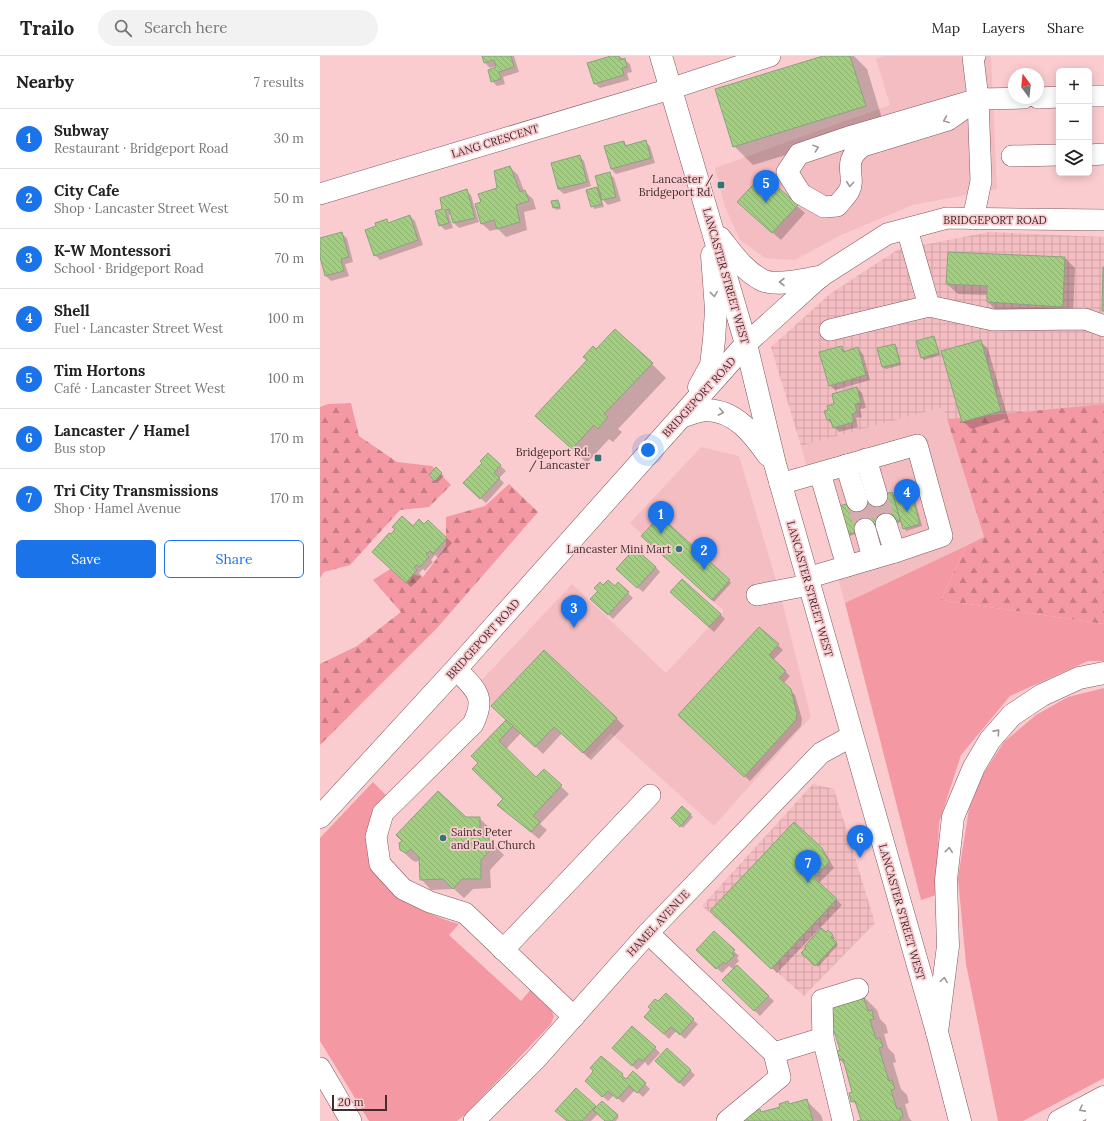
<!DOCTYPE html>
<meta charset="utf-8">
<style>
body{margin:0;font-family:Lora,serif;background:#f2f2f2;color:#222}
.controls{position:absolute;right:12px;top:12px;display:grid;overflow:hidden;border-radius:6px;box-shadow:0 2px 10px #0003}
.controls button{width:36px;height:36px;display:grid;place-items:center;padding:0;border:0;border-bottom:1px solid #e0e0e0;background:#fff;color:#222;font:20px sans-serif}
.compass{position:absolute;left:688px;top:12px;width:36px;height:36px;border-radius:50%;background:#fff;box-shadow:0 2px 10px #0003;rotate:345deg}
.scale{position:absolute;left:12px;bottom:10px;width:55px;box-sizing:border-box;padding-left:4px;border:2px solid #3f2d2f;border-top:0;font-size:11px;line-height:14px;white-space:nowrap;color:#3f2d2f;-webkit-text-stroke:3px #faccd0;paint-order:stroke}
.you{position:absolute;left:328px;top:394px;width:14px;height:14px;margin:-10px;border:3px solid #fff;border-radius:50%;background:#1a73e8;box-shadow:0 0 0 6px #1a73e833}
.badge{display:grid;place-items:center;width:26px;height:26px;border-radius:50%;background:#1a73e8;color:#fff;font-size:13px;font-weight:700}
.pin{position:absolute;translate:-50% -33px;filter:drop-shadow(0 1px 2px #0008)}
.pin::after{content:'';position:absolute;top:21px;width:14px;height:12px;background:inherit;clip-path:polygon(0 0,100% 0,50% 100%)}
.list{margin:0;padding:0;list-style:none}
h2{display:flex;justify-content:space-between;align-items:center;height:52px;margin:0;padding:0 16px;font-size:17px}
h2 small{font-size:13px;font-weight:400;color:#767676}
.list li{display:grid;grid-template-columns:26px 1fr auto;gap:12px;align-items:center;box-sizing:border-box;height:60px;padding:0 16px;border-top:1px solid #e0e0e0}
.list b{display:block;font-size:15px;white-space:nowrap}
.list p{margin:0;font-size:13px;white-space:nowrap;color:#767676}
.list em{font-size:13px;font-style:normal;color:#767676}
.actions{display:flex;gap:8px;padding:12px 16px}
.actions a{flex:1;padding:9px 0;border:1px solid #1a73e8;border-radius:6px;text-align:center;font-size:14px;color:#1a73e8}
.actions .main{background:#1a73e8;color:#fff}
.icon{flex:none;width:22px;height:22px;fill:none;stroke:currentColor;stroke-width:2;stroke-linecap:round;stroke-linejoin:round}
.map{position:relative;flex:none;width:784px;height:1065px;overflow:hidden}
header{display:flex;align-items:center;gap:24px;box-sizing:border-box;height:56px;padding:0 20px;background:#fff;border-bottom:1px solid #e0e0e0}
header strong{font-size:19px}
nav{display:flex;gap:22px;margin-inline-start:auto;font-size:14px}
.search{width:280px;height:36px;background:#f2f2f2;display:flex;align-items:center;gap:10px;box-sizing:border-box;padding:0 14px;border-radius:22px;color:#767676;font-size:15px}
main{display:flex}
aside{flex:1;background:#fff}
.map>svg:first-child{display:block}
.built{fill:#f3bdc2}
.industrial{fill:url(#industrial-grid)}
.grass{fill:#f498a3}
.forest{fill:url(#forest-firs)}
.shadow{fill:#0003}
.building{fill:url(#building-back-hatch);stroke:#8da180}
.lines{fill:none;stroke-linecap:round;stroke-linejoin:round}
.minor-tunnel{stroke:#d5acb0;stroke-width:21;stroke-dasharray:21 10;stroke-linecap:butt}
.minor-casing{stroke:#7f585c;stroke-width:22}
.major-casing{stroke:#7f585c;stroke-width:23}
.highway-casing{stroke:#7f585c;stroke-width:23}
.minor{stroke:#fff;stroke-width:21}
.major{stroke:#fff;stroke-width:22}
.highway{stroke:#fff;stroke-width:22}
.oneway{stroke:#9f9697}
.poi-dot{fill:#2e7775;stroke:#faccd0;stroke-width:1.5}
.labels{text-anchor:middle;stroke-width:3.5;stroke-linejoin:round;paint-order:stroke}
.street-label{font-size:11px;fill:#3f2d2f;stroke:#faccd0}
.poi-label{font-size:11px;fill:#3f2d2f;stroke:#faccd0;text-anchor:end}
</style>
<header>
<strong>Trailo</strong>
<div class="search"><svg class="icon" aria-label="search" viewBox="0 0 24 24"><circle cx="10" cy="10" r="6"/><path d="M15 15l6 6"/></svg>Search here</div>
<nav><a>Map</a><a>Layers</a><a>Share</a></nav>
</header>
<main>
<aside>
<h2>Nearby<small>7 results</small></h2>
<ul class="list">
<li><span class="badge">1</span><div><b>Subway</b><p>Restaurant · Bridgeport Road</p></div><em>30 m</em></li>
<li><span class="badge">2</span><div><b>City Cafe</b><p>Shop · Lancaster Street West</p></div><em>50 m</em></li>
<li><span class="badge">3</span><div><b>K-W Montessori</b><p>School · Bridgeport Road</p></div><em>70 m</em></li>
<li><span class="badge">4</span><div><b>Shell</b><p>Fuel · Lancaster Street West</p></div><em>100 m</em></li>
<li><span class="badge">5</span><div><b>Tim Hortons</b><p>Café · Lancaster Street West</p></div><em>100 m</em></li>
<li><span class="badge">6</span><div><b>Lancaster / Hamel</b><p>Bus stop</p></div><em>170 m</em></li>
<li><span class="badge">7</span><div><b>Tri City Transmissions</b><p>Shop · Hamel Avenue</p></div><em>170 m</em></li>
</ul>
<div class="actions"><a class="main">Save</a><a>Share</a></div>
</aside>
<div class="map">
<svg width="784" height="1065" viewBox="0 0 784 1065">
<defs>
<pattern id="industrial-grid" width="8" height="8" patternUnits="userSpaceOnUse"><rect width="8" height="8" fill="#f3bdc2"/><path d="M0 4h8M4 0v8" fill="none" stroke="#d1a3a7"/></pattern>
<pattern id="forest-firs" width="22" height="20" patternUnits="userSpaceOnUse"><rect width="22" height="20" fill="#f498a3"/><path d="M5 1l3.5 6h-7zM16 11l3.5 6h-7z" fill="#c77c85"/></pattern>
<pattern id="building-back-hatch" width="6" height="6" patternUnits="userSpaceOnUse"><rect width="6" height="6" fill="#a3ce81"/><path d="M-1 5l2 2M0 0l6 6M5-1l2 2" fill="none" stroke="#8db170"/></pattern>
</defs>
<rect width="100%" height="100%" fill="#faccd0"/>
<g class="built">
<polygon points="565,0 671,0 677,133 593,149 521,179 475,204 445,202 420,184 405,151 395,112 570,49 556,3"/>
<polygon points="623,351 664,482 525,547 481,390"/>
<polygon points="381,391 419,400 459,534 491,661 394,770 291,677 268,702 234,671 215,691 171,650 159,627 252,528 346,617 404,555 310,467"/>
</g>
<g class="industrial">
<polygon points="669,176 784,181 784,348 627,363 623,351 481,390 451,291 510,238 577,194"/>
<polygon points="493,728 514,733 555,867 484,940 382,850"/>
</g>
<g class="grass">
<polygon points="646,490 621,544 784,568 784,605 768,605 690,640 641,699 619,767 616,839 601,844 525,547"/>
<polygon points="784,632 784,1022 703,1065 678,1065 646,908 638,822 649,753 662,720 684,686 716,659 748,641"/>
<path d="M53,726L67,740C61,751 49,770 47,782C41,829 102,857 139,868L129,879L201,945L211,933L228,948L234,960L231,968L146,1058L137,1065H49L0,985V782Z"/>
</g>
<g class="forest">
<polygon points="31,347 39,380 77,406 112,410 131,429 109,451 80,454 30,509 4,516 0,522 0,351 8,348"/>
<polygon points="784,348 784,568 621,544 646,490 664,481 627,363"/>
<polygon points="189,428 218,456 117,572 0,689 0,608 37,590 81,556 53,524 72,512 103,521 126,490 126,461 165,450"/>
</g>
<g class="shadow">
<polygon points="163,0 194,0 199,16 183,21 185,28 177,30 172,25 176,10 170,12 165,7"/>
<polygon points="294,0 299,0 310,8 312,16 307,17 309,24 280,32 274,27"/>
<polygon points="507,0 534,0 547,13 564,69 433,109 414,90"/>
<polygon points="325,85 330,90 335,107 296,118 291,113 304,86 307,90"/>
<polygon points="259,100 264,105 271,130 244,138 238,133"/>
<polygon points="190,111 198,119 204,135 213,143 216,153 204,156 207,174 186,181 178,173 170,175 162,168 157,149 162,147 178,133 175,122"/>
<polygon points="289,117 294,122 301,145 288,149 281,142 284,151 274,153 267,134 277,132 281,136"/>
<polygon points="146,134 151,139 159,166 139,172 134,167 132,158 129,159 133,172 125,174 120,169 123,153"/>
<polygon points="238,145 241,153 236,154 232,146"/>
<polygon points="477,150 485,157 461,184 426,153"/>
<polygon points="90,160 95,165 103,189 60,204 55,199 57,171 66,164 70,167"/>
<polygon points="21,177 27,182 33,206 25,208 29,220 11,225 6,220 0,197 0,183"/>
<polygon points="745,202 755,212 753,260 678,256 668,246 668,239 638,238 627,228"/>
<polygon points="614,281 620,299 604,304 602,301"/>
<polygon points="660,285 668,293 688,362 651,373 643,365"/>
<polygon points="574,289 577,291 581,309 566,313 563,311 559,293"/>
<polygon points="521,291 526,296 538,293 543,298 550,324 515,334 510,329"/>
<polygon points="276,295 332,308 346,322 298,373 302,376 293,386 289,383 267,407 231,374"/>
<polygon points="537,332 542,337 546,352 540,353 542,361 536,362 538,371 519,376 508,364 516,349"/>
<polygon points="168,398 186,415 179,422 184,427 166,447 149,432"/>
<polygon points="116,412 124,420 118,426 110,419"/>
<polygon points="590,435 593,437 602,470 586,475 582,466 529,480 527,478 572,437 574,439"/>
<polygon points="340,462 411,527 394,546 323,480"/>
<polygon points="104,469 127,482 132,487 118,502 115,499 111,504 113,506 105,515 103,513 99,517 102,520 91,531 58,501 71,479 93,471"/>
<polygon points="336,511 340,516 323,536 302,518"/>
<polygon points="298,527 313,542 293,563 277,548 283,530 295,531"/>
<polygon points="356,541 400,558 405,563 394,576"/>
<polygon points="458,589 463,594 453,604 470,620 463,628 475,639 482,663 481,670 430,725 364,664"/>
<polygon points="296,662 304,670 271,704 242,677 223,698 201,677 186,693 216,722 224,714 249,738 220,768 227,774 219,783 178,749 184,743 159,707 187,664"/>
<polygon points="362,751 373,761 363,772 352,762"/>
<polygon points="146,762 159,762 170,772 170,785 184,799 170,814 171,832 153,833 144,842 134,833 111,834 101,823 101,803 96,806 92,804 81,794 83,785"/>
<polygon points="474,767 506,798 514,812 499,827 522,849 457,917 396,860"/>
<polygon points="508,875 515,882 513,884 518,889 498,911 483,897"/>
<polygon points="394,876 419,900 417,902 419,905 415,909 454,945 440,960 403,924 413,913 409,910 402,917 377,894"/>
<polygon points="543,940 557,954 560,963 566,969 568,977 564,978 568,992 574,998 576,1006 573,1007 581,1033 587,1039 589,1047 585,1048 589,1062 592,1065 541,1065 538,1050 532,1045 533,1036 525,1009 520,1004 518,996 521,995 517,980 511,975"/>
<polygon points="373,964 378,968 365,983 356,975 349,983 331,966"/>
<polygon points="335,992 340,997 328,1010 325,1006 317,1014 298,997"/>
<polygon points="341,1010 370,1014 375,1019 364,1031"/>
<polygon points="273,1017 302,1019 307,1024 325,1028 330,1033 323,1041 315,1034 303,1047 294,1039 288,1045 271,1030"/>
<polygon points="256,1033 277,1052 282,1046 299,1061 296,1065 286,1065 278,1058 271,1065 248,1065"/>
<polygon points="486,1044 501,1059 503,1065 417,1065 433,1060 440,1055 442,1057 461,1052 468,1046 470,1049"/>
</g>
<g class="building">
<polygon points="162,0 191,0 194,11 179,16 181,23 171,26 168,14 176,11 174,4 164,7"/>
<polygon points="291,0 299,0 300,4 305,2 307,11 302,12 304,19 274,28 267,7"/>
<polygon points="503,0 530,0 546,50 413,91 395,33"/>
<polygon points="326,84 331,102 291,113 284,90 304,85 305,90"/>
<polygon points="260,99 267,126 238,133 231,107"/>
<polygon points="190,110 200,136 205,134 209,145 196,149 200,166 177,173 174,164 161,168 155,148 161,146 158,138 177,132 174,115"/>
<polygon points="290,116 296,141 282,144 275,120"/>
<polygon points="443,118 478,149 452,177 417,146"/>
<polygon points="277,131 282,148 271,151 266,134"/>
<polygon points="147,133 155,162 133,167 129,153 125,154 129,167 119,170 115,155 122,153 120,142"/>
<polygon points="238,144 240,151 233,152 231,145"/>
<polygon points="90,159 98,184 54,200 45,174 56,170 55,167 67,163 68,167"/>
<polygon points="22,176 29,201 21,203 24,215 5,220 0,201 0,182"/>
<polygon points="628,196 745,201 743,251 667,246 667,230 626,228"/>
<polygon points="783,211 784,211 784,255 782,255"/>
<polygon points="295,273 333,307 284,358 288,361 278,373 274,369 252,393 215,360 267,304 263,301 273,290 276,293"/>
<polygon points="614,280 619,297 601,302 596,285"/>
<polygon points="661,284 681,355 642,366 621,295"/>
<polygon points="575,288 580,307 562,311 557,292"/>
<polygon points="522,290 523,296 538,291 546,319 509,330 499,296"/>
<polygon points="537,331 541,347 535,348 537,356 532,358 534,366 513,372 510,363 507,364 504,355 508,354 507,350 514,348 512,338"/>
<polygon points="168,397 181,409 174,417 180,422 160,443 143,427 162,407 160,405"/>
<polygon points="116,411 122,417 115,425 109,419"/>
<polygon points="591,434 600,468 583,473 573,439"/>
<polygon points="572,436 580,464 526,479 519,450"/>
<polygon points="82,460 93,470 99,463 104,468 108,464 127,482 113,498 110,495 106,498 109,501 100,511 97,509 94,511 97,514 86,527 52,496 69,477 71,478 75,473 72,471"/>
<polygon points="340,460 410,524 392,544 321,480"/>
<polygon points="315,492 336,511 317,532 296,513"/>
<polygon points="362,523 401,558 389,571 350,536"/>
<polygon points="288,524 295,530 298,526 309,536 288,559 270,543 278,535 274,532 280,526 283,529"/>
<polygon points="439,571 459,588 449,599 466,615 459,622 471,633 477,658 476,664 424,721 358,659"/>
<polygon points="224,594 297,662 263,697 234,671 215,691 171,650"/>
<polygon points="186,664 193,670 179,685 216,721 224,713 242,729 213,760 220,766 211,776 177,749 183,743 152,713 158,707 151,700"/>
<polygon points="118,735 146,761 160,761 160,775 175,789 161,804 161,823 142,823 133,833 123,823 100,824 99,801 91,793 86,797 80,794 79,787 82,785 76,779"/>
<polygon points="362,750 371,758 360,771 351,762"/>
<polygon points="474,766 502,792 509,806 494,822 517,843 451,913 390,855"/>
<polygon points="501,872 506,876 508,874 513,879 511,881 517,887 495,910 481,897 486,892 485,890"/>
<polygon points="394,875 415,894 412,897 415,899 406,908 404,906 396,913 376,894"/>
<polygon points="417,909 449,940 434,955 402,924"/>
<polygon points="346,937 374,963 360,979 351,971 344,978 324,961 331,953 328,951 335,943 338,945"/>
<polygon points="543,939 548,955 552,954 554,963 550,964 556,983 560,982 563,991 559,992 569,1025 572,1024 575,1033 571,1034 577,1053 581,1052 583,1061 580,1062 580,1065 537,1065 541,1064 535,1045 531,1046 529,1037 532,1036 523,1003 519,1004 517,995 520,994 514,975 511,975 507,949"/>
<polygon points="312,970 336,991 323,1005 319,1002 312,1010 292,992"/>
<polygon points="347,992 371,1014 359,1027 335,1005"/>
<polygon points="281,1000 303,1018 302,1020 306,1023 313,1015 326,1027 317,1037 309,1030 297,1043 288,1035 282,1041 265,1025 272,1017 273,1014 270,1012"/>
<polygon points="256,1032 276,1050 262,1065 247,1065 235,1055"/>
<polygon points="487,1043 493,1065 416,1065 431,1059 431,1056 440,1053 441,1056 460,1051 459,1048 468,1045 469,1048"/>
<polygon points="282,1045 298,1059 292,1065 285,1065 273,1054"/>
</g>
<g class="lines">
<g class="minor-tunnel">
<polyline points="557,440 566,468"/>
<polyline points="537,445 545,473"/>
</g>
<g class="minor-casing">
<g id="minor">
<polyline points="769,40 784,40"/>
<polyline points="718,42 739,41"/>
<path d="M658,43L628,64L543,90C520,106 537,120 529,135C526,140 521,145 517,150L504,151L481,138L467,116L479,98L532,80L658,43L704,42"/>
<polyline points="769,99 784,98"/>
<polyline points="692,100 739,99"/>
<polyline points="0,138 350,33 450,0"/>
<polyline points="653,163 661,125 658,43 653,1 655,0"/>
<polyline points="587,173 609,250"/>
<polyline points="510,274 609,250 673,264 765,263 784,270"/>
<polyline points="426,288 500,221 567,178 627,162 784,164"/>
<polyline points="546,403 557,440"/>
<polyline points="526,409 537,445"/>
<polyline points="500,417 527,510"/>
<polyline points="460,428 597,389 622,480 575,496 487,522"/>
<polyline points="566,468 575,496"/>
<polyline points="545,473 553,502"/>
<polyline points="437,539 489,529"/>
<path d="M136,613C155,633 167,640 153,668L63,757L56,781L60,808L83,833L110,846L145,857L254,961"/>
<polyline points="328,877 454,997 460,1021 407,1065"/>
<polyline points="183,894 330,739"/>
<polyline points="454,997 503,982"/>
<polyline points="0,1012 31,1065"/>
<polyline points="154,1065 216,1003 328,877 501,697 532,680"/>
<polyline points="523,1065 503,982 502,944 538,933"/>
</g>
</g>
<g class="major-casing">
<g id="major">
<polyline points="341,0 426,288 455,408 617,976 640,1065"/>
<path d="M400,182C412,197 424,215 442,224C456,231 485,223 500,221"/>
<polyline points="379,331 391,309 394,284 396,254 392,199"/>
<path d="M363,360C370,358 380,354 387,354C416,355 433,378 448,399"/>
<polyline points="0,761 136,613 426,288"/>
</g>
</g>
<g class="highway-casing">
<g id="highway">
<polyline points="617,976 628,890 626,824 633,761 654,711 670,684 692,659 722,639 759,622 784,617"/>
<polyline points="739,1065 784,1041"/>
<polyline points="777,1065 784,1061"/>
</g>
</g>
<use href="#minor" class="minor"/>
<use href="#major" class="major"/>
<use href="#highway" class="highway"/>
</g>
<defs><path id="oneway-chevron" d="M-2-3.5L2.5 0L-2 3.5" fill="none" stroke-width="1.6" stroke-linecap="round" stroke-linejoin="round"/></defs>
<g class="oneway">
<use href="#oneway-chevron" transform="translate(626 64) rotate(157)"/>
<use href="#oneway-chevron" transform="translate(496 92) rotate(-19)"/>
<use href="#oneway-chevron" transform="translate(530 128) rotate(95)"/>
<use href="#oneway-chevron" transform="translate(462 226) rotate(-180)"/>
<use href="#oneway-chevron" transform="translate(394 238) rotate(84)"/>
<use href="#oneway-chevron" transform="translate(401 356) rotate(11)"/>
<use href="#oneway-chevron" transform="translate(677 676) rotate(-48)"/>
<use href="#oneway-chevron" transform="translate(629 794) rotate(-84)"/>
<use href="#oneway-chevron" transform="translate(624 924) rotate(-82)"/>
<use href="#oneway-chevron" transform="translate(762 1053) rotate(151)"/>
</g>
<g class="poi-dot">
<rect x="397" y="125" width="8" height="8" rx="2"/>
<rect x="274" y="398" width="8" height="8" rx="2"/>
<circle cx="359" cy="493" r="4"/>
<circle cx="123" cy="782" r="4"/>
</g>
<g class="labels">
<g class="street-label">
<text transform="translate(175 85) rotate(-17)" y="4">LANG CRESCENT</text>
<text x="675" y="168">BRIDGEPORT ROAD</text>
<text transform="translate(406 220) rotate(74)" y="4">LANCASTER STREET WEST</text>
<text transform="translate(379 341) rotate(-48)" y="4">BRIDGEPORT ROAD</text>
<text transform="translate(490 533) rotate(74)" y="4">LANCASTER STREET WEST</text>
<text transform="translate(163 583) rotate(-48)" y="4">BRIDGEPORT ROAD</text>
<text transform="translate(582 856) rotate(74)" y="4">LANCASTER STREET WEST</text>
<text transform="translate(338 867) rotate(-47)" y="4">HAMEL AVENUE</text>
</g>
<g class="poi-label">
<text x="393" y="127">Lancaster /<tspan x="393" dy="13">Bridgeport Rd.</tspan></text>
<text x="270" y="400">Bridgeport Rd.<tspan x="270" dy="13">/ Lancaster</tspan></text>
<text x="351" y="497">Lancaster Mini Mart</text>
<text x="131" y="780" text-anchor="start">Saints Peter<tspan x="131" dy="13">and Paul Church</tspan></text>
</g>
</g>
</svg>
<div class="controls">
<button>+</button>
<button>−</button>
<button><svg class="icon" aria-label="layers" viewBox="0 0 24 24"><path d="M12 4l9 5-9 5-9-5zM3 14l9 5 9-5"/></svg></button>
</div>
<svg class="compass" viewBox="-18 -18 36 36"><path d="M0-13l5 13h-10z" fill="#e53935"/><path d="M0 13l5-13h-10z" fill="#767676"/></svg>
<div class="scale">20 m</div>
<div class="you"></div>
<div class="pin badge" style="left:341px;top:478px">1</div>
<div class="pin badge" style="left:384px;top:514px">2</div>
<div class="pin badge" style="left:254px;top:572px">3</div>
<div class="pin badge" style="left:587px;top:456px">4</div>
<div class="pin badge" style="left:446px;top:147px">5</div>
<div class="pin badge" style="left:540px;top:802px">6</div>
<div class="pin badge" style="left:488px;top:827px">7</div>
</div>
</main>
